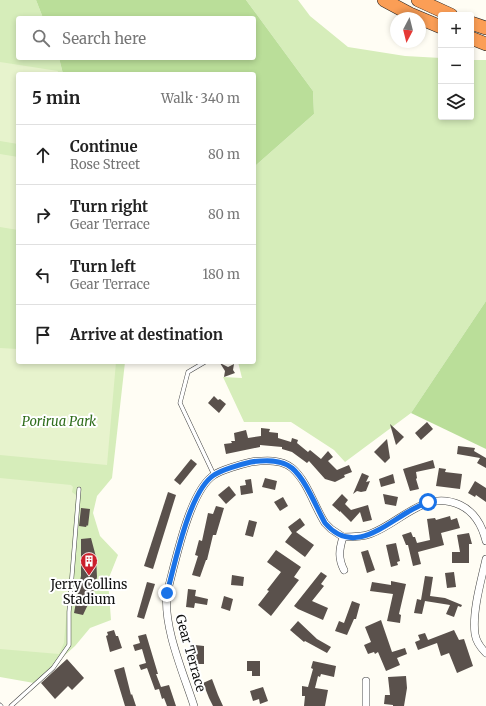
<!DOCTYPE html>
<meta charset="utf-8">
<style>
body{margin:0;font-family:Merriweather,serif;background:#f2f2f2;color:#222}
.controls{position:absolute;right:12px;top:12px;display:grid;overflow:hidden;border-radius:4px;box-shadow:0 2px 6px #0003}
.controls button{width:36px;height:36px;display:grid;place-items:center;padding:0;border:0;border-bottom:1px solid #e0e0e0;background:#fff;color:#222;font:20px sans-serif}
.compass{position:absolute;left:390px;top:12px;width:36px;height:36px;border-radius:50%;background:#fff;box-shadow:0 2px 6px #0003;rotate:187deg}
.stop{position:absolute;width:12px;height:12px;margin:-9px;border:3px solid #1a73e8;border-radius:50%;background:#fff}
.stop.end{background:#1a73e8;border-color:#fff;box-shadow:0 1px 4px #0008}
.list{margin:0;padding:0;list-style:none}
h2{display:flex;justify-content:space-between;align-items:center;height:52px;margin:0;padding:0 16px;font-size:17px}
h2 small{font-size:13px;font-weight:400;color:#767676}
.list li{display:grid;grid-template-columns:26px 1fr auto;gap:12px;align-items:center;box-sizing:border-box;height:60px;padding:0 16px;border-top:1px solid #e0e0e0}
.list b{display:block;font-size:15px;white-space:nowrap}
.list p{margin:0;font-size:13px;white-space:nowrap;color:#767676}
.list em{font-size:13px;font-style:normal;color:#767676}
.icon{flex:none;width:22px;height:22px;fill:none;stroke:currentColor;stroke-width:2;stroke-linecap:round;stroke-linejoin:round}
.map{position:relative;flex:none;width:486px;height:706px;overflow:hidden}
.search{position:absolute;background:#fff;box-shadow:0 2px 6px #0003;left:16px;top:16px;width:240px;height:44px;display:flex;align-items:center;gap:10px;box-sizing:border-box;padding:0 14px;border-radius:4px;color:#767676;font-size:15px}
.panel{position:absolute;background:#fff;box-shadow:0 2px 6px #0003;left:16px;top:72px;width:240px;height:292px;border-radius:4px}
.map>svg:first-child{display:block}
.green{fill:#d6edba}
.forest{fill:#bade99}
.pitch{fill:#e7f3cd}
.building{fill:#5a514c}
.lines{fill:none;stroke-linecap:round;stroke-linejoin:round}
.lane-casing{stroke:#444;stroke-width:4.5}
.street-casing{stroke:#444;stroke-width:8}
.highway-casing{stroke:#222;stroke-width:14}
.lane{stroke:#fff;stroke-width:3.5}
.street{stroke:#fff;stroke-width:7}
.highway{stroke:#fb9e56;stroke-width:13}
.route{stroke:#1a73e8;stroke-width:5}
.labels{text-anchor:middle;stroke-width:4;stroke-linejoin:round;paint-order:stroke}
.park-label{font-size:13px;font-style:italic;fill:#2f6d1c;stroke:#fff}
.poi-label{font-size:13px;fill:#111;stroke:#fff}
.street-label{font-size:13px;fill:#111;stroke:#fff}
</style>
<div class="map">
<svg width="486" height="706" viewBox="0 0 486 706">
<rect width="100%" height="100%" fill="#fffdf4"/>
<g class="green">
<polygon points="0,0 36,0 43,18 18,18 18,58 59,58 63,74 18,74 18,362 125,362 112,478 97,496 93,513 100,536 118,555 108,580 111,620 90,628 75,646 34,683 0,677"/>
<polygon points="246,0 298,0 310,16 348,47 405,56 441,58 441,117 471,117 471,60 486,60 486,301 411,413 345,462 334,450 291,422 244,422 223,377 242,378 238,362 254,362 254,170 255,166 314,114 313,91"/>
</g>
<g class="forest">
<polygon points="36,0 246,0 313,91 314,114 255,166 254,170 254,74 63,74 59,58 254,58 254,18 43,18"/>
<polygon points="486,301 486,449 411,413"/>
</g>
<g class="pitch">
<polygon points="0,62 58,71 57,74 18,74 18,144 0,141"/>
<polygon points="0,154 18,157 18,230 0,227"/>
<polygon points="0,348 18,349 18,362 116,362 107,465 0,455"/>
<polygon points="0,478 71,485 73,487 72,492 76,495 64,643 59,654 0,649"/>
</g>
<g class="building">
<polygon points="220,363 228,367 234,364 233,370 235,373 224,377 225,371"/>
<polygon points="214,396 218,400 220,399 226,404 219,413 208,403"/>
<polygon points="427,422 433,429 421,440 415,433"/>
<polygon points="390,424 404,437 396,445"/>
<polygon points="261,428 270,429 269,432 278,433 278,438 291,442 292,438 298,440 297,443 308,452 310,450 321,459 328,451 333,457 328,461 337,470 349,465 352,472 344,475 345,477 335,482 325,479 309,461 307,463 292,452 282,449 282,447 260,445 260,447 226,454 224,444 232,443 231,441 235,441 234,433 246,430 248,438 261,436"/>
<polygon points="387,439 390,458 385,463 374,452"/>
<polygon points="458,446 475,448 474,451 486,458 486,468 477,463 480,458 457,454"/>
<polygon points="191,459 197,464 180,485 174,480"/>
<polygon points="433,460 435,468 416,472 417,478 416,479 419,489 410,491 403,469"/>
<polygon points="439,468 446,469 445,472 462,474 460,489 436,486"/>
<polygon points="362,473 369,476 366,482 370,481 366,491 361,492 357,491 353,494"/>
<polygon points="393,474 395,483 381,487 379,479"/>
<polygon points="265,478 277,481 275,490 262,487"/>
<polygon points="251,479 253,493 241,495 240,486 246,485 245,480"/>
<polygon points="475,481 486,488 486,502 476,495 475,497 468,493"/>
<polygon points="229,486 236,495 226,504 218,495"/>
<polygon points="168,492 176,495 153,569 144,566"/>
<polygon points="342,494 348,500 345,504 351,510 368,505 372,520 363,522 360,512 351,522 340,511 340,512 332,505"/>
<polygon points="383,494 398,497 396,506 385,504"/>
<polygon points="283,497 288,506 280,511 274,502"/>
<polygon points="216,506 224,508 216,535 213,535 207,560 206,560 200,577 192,575 198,556 195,555 199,540 202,541 208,513 213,514"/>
<polygon points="81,508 90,509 88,526 87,525 86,527 79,526"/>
<polygon points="450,516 451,520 457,518 460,528 441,533 444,545 418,552 421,564 413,566 408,545 406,545 402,535 411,532 413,537 415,537 417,543 430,540 427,519 435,518 436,520"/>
<polygon points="300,518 305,525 296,532 314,545 305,557 285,542 292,533 288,527"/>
<polygon points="249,520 257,522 253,537 245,535"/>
<polygon points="469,533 472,544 469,544 469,563 452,563 452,552 460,552 457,535"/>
<polygon points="91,538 96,557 97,577 92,596 83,615 74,613 81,576 81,539"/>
<polygon points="396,543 400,561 397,562 398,565 391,567 386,545"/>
<polygon points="276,550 301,567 294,577 299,580 271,616 258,605 269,591 267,590 281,572 267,562"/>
<polygon points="368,550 375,570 367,573 361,552"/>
<polygon points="321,572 327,576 321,584 324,586 312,601 328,608 323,620 298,609 294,606"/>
<polygon points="454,572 456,587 447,588 445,573"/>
<polygon points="232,575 244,577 243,586 231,585"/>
<polygon points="425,576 433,577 430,596 445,598 462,605 461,607 458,606 454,617 446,614 450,605 425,601 422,614 414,613 417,599 421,600"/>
<polygon points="391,581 406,584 399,614 401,615 400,623 387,621 393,594 370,591 372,582 391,585"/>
<polygon points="147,582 155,584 144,619 137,617"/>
<polygon points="188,589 196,590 195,596 208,599 207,605 195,603 194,608 186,607"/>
<polygon points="224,596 233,599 230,611 221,608"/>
<polygon points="352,601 360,604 356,619 354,619 347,635 335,631 339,621 344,623"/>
<polygon points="381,620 392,652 405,648 407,654 397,658 400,665 386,671 378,652 375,654 374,652 368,654 364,645 371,642 365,627"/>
<polygon points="298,621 317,639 331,647 327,653 305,641 304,642 290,630"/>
<polygon points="114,630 116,636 118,636 122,648 110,652 106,636 108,635 107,632"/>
<polygon points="454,630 459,640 464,639 473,666 457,673 449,653 441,656 437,643 418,650 415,642 420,640 418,635 425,633 428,640"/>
<polygon points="146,634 158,674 156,674 161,687 169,685 176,706 167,706 164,698 162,699 159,689 155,690 147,668 141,670 139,665 146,663 142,649 135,651 133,645 140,643 138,636"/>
<polygon points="195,645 204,646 204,664 195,664"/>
<polygon points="67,659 84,678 72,690 68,686 55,699 41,683"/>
<polygon points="247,661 260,661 260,676 252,676 252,671 247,671"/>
<polygon points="313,661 336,666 334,677 321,674 320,677 318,676 315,688 328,690 325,706 304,706 305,696 302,696 302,686 308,687 313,669 311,668"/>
<polygon points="124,667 131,695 132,694 136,706 125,706 114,670"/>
<polygon points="406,676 407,688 404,706 393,706 393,705 384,704 385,695 390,695 388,677"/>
<polygon points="212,679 218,695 223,706 213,706 209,698 203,683"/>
<polygon points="263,687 268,701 260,704 259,699 253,701 250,691"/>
</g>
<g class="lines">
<g class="lane-casing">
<g id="lane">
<polyline points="205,362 188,372 180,403 214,475"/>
<polyline points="0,705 1,706"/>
<polyline points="11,706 53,668 69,645 69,612 79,489"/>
</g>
</g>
<g class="street-casing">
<g id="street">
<path d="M486,559C481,581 472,612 475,634C476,641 482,649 486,653"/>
<path d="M344,570C338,558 339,550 343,537C352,537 362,537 370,534C401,523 424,489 460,505C475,512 482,525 486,541"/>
<polyline points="366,681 366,706"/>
<path d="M194,706C183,672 163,627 167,593C175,564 189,491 214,475C221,470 242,464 251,462C265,460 281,459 292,468C308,482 314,506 325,523L331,529L343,537"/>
</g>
</g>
<g class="highway-casing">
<g id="highway">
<polyline points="384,0 410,14 441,27"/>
<polyline points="418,0 451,15"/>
<polyline points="471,23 486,28"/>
<polyline points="471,38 486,44"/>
</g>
</g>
<use href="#lane" class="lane"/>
<use href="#street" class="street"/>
<use href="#highway" class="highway"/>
</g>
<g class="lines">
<path class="route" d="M167,593C175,564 189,491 214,475C221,470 242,464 251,462C265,460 281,459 292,468C306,480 316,507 325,523C352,555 382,527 408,512C414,508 421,505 428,502"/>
</g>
<defs>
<g id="building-pin" transform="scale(0.9)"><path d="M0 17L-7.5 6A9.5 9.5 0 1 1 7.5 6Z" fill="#ca1f2b" stroke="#fff"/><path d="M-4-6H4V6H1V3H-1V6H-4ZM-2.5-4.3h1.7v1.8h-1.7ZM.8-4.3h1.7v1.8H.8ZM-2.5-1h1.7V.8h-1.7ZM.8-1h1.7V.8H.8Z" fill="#fff"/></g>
</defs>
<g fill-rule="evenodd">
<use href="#building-pin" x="89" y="561"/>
</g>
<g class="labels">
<g class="park-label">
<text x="59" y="426">Porirua Park</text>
</g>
<g class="poi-label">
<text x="89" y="589">Jerry Collins<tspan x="89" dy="15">Stadium</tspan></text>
</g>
<g class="street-label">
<text transform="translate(191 653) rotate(74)" y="5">Gear Terrace</text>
</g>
</g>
</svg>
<div class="controls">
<button>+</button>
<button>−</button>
<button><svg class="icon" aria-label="layers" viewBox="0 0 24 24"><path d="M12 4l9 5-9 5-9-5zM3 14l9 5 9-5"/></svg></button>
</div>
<svg class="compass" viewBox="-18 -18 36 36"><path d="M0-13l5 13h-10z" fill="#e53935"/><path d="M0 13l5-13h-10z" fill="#767676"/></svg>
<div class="stop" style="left:428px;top:502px"></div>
<div class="stop end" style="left:167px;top:593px"></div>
<div class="search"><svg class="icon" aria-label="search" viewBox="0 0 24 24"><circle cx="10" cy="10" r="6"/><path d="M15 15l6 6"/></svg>Search here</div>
<section class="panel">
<h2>5 min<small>Walk · 340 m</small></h2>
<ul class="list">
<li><svg class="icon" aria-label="ahead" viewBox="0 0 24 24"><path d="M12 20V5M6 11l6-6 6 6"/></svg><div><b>Continue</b><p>Rose Street</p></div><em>80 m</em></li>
<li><svg class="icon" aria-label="right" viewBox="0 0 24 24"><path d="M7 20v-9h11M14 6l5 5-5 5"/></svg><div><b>Turn right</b><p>Gear Terrace</p></div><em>80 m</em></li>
<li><svg class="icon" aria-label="left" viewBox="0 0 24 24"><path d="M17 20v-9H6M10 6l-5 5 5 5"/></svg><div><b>Turn left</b><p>Gear Terrace</p></div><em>180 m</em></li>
<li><svg class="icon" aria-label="arrive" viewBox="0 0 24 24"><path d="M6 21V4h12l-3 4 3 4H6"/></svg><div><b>Arrive at destination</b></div></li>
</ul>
</section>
</div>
